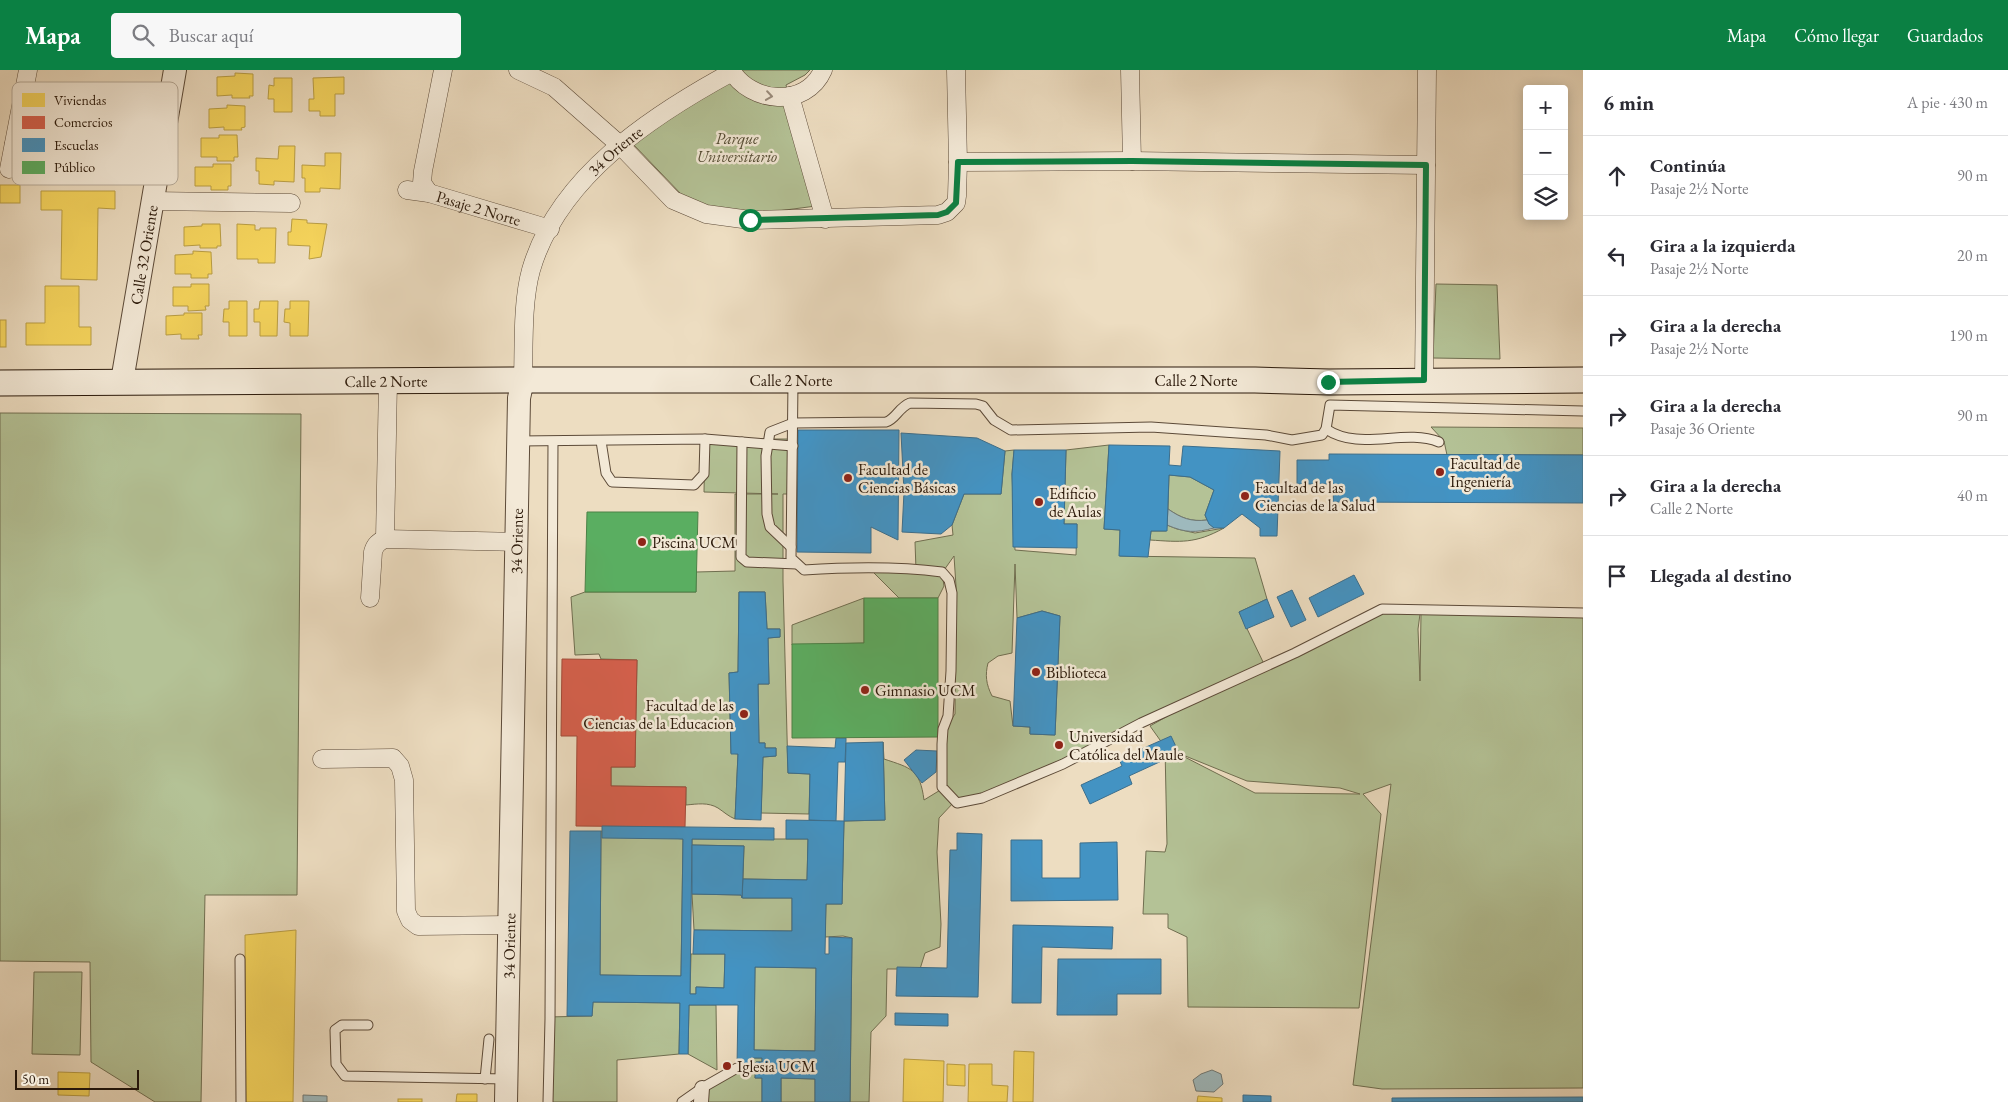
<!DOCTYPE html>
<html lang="es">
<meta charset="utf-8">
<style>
body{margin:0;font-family:"EB Garamond",serif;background:#f7f7f7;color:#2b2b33}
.controls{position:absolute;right:15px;top:15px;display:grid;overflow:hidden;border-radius:5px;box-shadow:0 2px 12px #0003}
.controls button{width:45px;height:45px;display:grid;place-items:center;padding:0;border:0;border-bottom:1px solid #e1e1e2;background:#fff;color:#2b2b33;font:25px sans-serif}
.scale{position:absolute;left:15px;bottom:12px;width:124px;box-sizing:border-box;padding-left:5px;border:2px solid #2b190a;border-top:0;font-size:14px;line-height:18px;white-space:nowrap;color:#2b190a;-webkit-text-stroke:4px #f3e9d7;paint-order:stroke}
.stop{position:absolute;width:15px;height:15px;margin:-11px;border:4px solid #0b8043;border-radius:50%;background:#fff}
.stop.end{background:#0b8043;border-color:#fff;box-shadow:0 1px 5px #0008}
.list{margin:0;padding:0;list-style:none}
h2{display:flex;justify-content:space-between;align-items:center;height:65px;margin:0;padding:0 20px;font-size:21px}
h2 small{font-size:16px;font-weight:400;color:#7c7c81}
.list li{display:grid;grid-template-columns:32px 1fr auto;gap:15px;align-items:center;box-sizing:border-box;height:80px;padding:0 20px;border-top:1px solid #e1e1e2}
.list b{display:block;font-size:19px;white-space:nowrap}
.list p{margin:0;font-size:16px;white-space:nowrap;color:#7c7c81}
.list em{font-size:16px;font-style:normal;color:#7c7c81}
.icon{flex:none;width:28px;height:28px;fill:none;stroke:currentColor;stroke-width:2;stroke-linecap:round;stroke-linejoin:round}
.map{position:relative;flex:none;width:1583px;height:1032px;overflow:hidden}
header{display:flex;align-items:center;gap:30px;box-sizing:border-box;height:70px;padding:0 25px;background:#0b8043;color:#fff}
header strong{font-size:24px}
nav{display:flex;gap:28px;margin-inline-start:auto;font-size:18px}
.search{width:350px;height:45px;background:#f7f7f7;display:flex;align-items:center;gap:12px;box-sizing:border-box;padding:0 18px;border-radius:5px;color:#7c7c81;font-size:19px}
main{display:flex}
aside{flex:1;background:#fff}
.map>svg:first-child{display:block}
.green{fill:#b4c296;stroke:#706e50;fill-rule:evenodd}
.water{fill:#9eb9bd;stroke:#707975}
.homes{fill:#f6d55c;stroke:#b99d43}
.shops{fill:#d6604d;stroke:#a34b39}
.schools{fill:#4393c3;stroke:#3c6e8c;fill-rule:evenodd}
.public{fill:#5aae61;stroke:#4c8147}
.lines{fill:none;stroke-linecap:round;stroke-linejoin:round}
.service-casing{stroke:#5c4a38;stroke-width:11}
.pedestrian-casing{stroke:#5c4a38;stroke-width:16}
.minor-casing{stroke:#5c4a38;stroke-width:19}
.tertiary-casing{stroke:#5c4a38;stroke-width:24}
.secondary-casing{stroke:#2b190a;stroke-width:27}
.service{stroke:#f3e9d7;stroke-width:9}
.pedestrian{stroke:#f3e9d7;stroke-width:14}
.minor{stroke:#f3e9d7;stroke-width:18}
.tertiary{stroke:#f3e9d7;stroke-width:22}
.secondary{stroke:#f3e9d7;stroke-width:25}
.oneway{stroke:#998b7b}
.route{stroke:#0b8043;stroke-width:6}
.poi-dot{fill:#8f2418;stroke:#f3e9d7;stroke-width:2}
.labels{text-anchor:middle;stroke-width:5;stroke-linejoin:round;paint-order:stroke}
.park-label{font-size:16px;font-style:italic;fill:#544c34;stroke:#f3e9d7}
.street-label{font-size:16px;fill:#2b190a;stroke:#f3e9d7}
.poi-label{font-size:16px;fill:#2b190a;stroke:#f3e9d7;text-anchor:start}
.key{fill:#f3e9d7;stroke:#b7ab9a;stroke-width:1}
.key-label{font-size:14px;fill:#2b190a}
</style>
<header>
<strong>Mapa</strong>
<div class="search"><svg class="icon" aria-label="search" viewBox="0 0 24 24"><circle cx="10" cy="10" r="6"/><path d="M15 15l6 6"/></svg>Buscar aquí</div>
<nav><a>Mapa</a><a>Cómo llegar</a><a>Guardados</a></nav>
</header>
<main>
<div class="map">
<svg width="1583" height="1032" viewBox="0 0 1583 1032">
<rect width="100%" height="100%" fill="#edddc1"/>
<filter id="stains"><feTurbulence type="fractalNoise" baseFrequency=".004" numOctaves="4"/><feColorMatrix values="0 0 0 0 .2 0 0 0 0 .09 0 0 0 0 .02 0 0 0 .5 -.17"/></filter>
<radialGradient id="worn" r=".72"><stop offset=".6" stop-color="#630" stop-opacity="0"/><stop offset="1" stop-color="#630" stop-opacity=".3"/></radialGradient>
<g class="green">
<polygon points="735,0 810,0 805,5 786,15 816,136 755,144 713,138 682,125 633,74"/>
<polygon points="1436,214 1497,215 1500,289 1433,288"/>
<polygon points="0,343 301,344 297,825 205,825 201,1032 155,1032 91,992 90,892 0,891"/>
<polygon points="1431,357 1583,358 1583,385 1447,385 1444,371"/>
<path d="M705,369H790L789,424H783V511L788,703L810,704L809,744L761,743L763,687L776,686V678H765V673H759L758,614H769L768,568L780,567V559H767L765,522H739L738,602L729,603L731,683L738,684L735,749C728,746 724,742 718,738C708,732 697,734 686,735V717L611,716V697H635L637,590L601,589L599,584L575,585L571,527L585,522H696V502L735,501V424H778L704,422Z"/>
<path d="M1109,375L1104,459L1120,460V486L1255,488L1267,529L1239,542L1264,594L1381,537L1583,540V1018L1382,1019L1353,1015L1391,714L1363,724L1381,744L1359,938L1188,937L1187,867L1168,858V844H1143L1146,781L1165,782L1167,774L1165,677L1150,656L1235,608L1061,690L979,725L957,728L944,715C944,691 940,665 955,644L956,516L954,486L942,503L944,516L938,528H899L870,499L916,500L915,472L953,465L952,455L964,424H1001L1005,381L1014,380L1012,404L1015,480L1076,485L1077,454H1064L1066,380ZM1015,494L1017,548L1042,541L1060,546L1055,665L1030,664V657L1013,656L1010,631L992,626C986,614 985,605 988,593L998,586L1012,583ZM1420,544H1421L1420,611L1418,559ZM1173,681L1247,711L1340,718L1360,724L1255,723Z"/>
<path d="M1169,405L1190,407L1214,420L1205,445L1207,450C1191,452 1181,448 1168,439Z"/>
<path d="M1167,455L1177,459L1195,463L1224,458C1195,474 1181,472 1150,470L1151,461H1166Z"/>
<polygon points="864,528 864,573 792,575 792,555"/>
<path d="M883,672L884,689C911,698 920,699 924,730L942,719L955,731L939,748L937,782L941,854L940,877L925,883L920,899H887L886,946L871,962L869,1032H850L852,868L843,866L825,867L826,834H842L844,751L885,750Z"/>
<polygon points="601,761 683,769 681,906 600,905"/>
<polygon points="692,769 808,769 807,810 743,809 744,776 692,775"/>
<polygon points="692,824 741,825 743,828 792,828 792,861 694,860"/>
<polygon points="691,884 725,884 724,918 696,917 696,924 690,924"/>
<polygon points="755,897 816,898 815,981 754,980"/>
<polygon points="34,902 82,902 80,985 32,984"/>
<polygon points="593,932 680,933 679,984 617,990 617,1032 547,1032 547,947 592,946"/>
<polygon points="689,935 716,935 717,1000 688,984"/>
<polygon points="751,988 762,988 762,992 756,992 755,1008 762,1008 762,1032 702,1032 704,1019 738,997 750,997"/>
<polygon points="781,1008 815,1009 815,1032 781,1032"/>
</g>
<g class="water">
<path d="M1168,439C1181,448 1191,452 1207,450L1214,458C1195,463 1186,463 1167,455Z"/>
<polygon points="1212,1000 1221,1004 1223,1014 1214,1022 1196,1021 1193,1010 1201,1004"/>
<polygon points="303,1025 327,1026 327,1032 303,1032"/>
</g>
<g class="homes">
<polygon points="235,3 253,4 253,26 249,26 250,28 232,28 232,25 217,26 217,7 235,6"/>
<polygon points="344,7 344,24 335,24 335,46 320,46 320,41 309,41 309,29 314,29 313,8"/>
<polygon points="274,8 292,8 292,42 274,42 274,29 268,29 269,15 274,16"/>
<polygon points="227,35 245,36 245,57 241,58 242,60 224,60 224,57 209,58 209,39 227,38"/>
<polygon points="219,65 237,65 238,87 234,87 234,91 217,91 217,87 201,87 201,68 219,68"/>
<polygon points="279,76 295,76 294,112 274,111 274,115 259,114 259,101 256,101 256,88 278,89"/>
<polygon points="325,83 341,83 340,119 320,118 320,122 305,122 305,108 302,108 302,95 325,96"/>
<polygon points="213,94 231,94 231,116 228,116 228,120 211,120 211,116 195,116 195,97 213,97"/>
<rect x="0" y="115" width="20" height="18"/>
<polygon points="41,121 115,121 115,139 98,138 97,210 61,209 62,140 41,140"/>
<polygon points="292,149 307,150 307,153 327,154 321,187 309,189 310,176 288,175 288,162 291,162"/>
<polygon points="202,154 220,154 221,176 217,176 217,178 200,178 200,175 184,176 184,157 202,156"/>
<polygon points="237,154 255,155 255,160 260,160 260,158 276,158 275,193 258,193 258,189 237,189"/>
<polygon points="193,181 211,182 212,204 208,204 208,208 191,208 191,204 175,204 175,185 193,184"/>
<polygon points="191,214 209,214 209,236 205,236 206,240 188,241 188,236 173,236 173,217 191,217"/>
<polygon points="45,216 79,216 79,257 91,257 91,275 26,275 26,253 45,253"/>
<polygon points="229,231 247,231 247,266 229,266 229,252 223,252 224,239 229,239"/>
<polygon points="260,231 278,231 277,266 260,266 260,252 254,252 254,239 259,239"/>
<polygon points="290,231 309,231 308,266 290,266 290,253 284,252 285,239 290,239"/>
<polygon points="184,243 202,243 202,265 198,265 199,269 181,269 181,264 166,265 166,246 184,245"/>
<rect x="0" y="250" width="6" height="27"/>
<polygon points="296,860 293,1032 246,1032 245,865"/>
<polygon points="1014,981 1034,982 1033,1032 1013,1032"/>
<polygon points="904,989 944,991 943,1032 903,1032"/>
<polygon points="947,994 965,995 965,1016 947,1015"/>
<polygon points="969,994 992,994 992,1015 1008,1016 1007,1032 968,1032"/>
<polygon points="58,1002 90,1003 89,1026 58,1025"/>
<polygon points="457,1024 477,1024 477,1032 456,1032"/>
<polygon points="1198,1026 1222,1028 1222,1032 1197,1032"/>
<rect x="398" y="1029" width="24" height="3"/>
</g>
<polygon class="shops" points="562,589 637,590 635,697 611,697 611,716 686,717 685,757 576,756 577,666 561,666"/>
<g class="schools">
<polygon points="798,360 899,360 898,470 871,457 871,483 797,482"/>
<polygon points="901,363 977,368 1005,381 1001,424 964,424 952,455 941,464 902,462 904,422"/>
<polygon points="1109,375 1170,376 1169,395 1181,396 1183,376 1280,381 1277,466 1260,466 1260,458 1242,444 1224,458 1214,458 1209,454 1205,445 1214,420 1190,407 1169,405 1167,461 1151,461 1148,487 1119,486 1120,460 1104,459"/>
<polygon points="1014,380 1066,380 1064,454 1077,454 1077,478 1013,477 1012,404"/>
<polygon points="1329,384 1583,385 1583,433 1333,432 1334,414 1297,414 1297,390 1329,390"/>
<polygon points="1354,505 1364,524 1318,547 1309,528"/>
<polygon points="1292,520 1306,550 1291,557 1277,527"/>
<polygon points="739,522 765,522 767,559 780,559 780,567 768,568 769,614 758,614 759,673 765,673 765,678 776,678 776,686 763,687 761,750 735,749 738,684 731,684 729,603 738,602"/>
<polygon points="1267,529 1274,547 1246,559 1239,542"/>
<polygon points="1042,541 1060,546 1055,665 1030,664 1030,657 1013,656 1017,548"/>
<polygon points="1171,666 1179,683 1129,706 1132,714 1090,734 1081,715 1122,696 1119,689"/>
<polygon points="836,668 846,668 846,670 845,692 838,692 836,751 809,750 810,704 788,703 787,676 835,678"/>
<polygon points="883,672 885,750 844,751 846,673"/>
<polygon points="916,680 937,681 936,702 922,713 904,690"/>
<path d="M786,750L844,751L842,834H826L825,884H829V867L852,868L850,1032H815V1009L781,1008V1032H762V1008H755L756,992H762V988H751V997H737L738,935H689L688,984H679L680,933L593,932L592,946H567L570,761H601L600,905L681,906L683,769L602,768V756L774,758V770L692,769L690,924H696V917L724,918L725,884H693L694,860L792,861V828H742L743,809L807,810L808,769H786ZM755,897L816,898L815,981L754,980Z"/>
<polygon points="957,763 982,764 978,927 896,926 897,897 947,898 950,780 957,780"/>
<polygon points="1011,770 1042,770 1042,808 1080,808 1080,773 1117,772 1118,830 1011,831"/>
<polygon points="692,775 744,776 742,828 741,825 692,824"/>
<polygon points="1013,855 1113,857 1112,879 1042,877 1041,933 1012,933"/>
<polygon points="1058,889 1161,889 1161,924 1117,924 1117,945 1057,945"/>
<polygon points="895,943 948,944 948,956 895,955"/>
<polygon points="1243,1025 1271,1026 1271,1032 1243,1032"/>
<polygon points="1583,1027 1583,1032 1392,1032 1392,1028"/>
</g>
<g class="public">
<polygon points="587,442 698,442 696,522 585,522"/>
<polygon points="864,528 938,528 938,667 792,668 792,574 864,573"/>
</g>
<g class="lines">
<g class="service-casing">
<g id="service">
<path d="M793,312L791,488L804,500C850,497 896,496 942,502L949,510L952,523L951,601L948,646L943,659L942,674V717L957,733L982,728L1063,694L1141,653L1295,583L1382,539L1583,543"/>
<path d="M1326,359C1360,382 1403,358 1439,372"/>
<polyline points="519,371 705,369 793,376"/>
<polyline points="601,371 606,403 612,412 694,415 704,404 705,369"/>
<polyline points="742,372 741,487 747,492 797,494"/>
<path d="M791,477L770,457L767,444L766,386L770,362L793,353L886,352C896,349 898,338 910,333L976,334L983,336L994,350L1011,360L1151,357L1266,365L1292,370L1322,365L1326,359L1330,335L1583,341"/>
<polyline points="240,889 241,1032"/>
<polyline points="368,955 342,955 335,960 336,994 345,1006 506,1009"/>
<polyline points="485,1009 489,969"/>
<polyline points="548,1032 550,949 553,372"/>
<polyline points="682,1032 702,1018 737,998"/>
</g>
</g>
<g class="pedestrian-casing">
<polyline id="pedestrian" points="701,1032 702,1018"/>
</g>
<g class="minor-casing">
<g id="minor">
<polyline points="518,0 554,17 621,76 673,130 706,144 750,150 938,145 947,142 956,133 957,126 958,92 956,0"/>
<path d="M731,0C750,33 806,39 823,0"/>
<polyline points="1130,0 1132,91"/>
<polyline points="790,26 825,149"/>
<polyline points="14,74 72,83"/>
<polyline points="958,92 1132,91 1426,95"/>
<polyline points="9,99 28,0"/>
<path id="s1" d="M407,120L429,123L550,159"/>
<polyline points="429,123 422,113 423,101 443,0"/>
<polyline points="152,131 291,133"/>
<path id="s2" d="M523,310C524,277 522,232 531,200C558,107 651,46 732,2"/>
<polyline points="1424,310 1427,0"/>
<polyline points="385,469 388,311"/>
<path d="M370,528L373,482C375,475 378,472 385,469L517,472"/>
<polyline points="322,689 393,688 400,696 404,710 406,841 410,850 418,856 509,855"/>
</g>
</g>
<g class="tertiary-casing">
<g id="tertiary">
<path id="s3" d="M122,311L175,0"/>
<path id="s4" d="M506,1032L519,328L523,310"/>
</g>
</g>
<g class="secondary-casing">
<g id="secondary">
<path id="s5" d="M0,313L523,310H1255L1329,312L1583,310"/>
</g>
</g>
<use href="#service" class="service"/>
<use href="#pedestrian" class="pedestrian"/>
<use href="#minor" class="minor"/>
<use href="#tertiary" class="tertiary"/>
<use href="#secondary" class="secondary"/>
</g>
<defs><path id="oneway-chevron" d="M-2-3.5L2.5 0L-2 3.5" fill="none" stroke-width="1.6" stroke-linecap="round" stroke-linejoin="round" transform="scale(1.25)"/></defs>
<use class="oneway" href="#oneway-chevron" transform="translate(769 26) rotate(8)"/>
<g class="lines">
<polyline class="route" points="750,150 938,145 947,142 956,133 958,92 1132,91 1426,95 1424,310 1328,312"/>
</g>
<g class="poi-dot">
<circle cx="1440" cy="402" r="5"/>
<circle cx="848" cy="408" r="5"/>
<circle cx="1245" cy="426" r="5"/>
<circle cx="1039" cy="432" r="5"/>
<circle cx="642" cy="472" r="5"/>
<circle cx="1036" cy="602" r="5"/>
<circle cx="865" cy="620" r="5"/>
<circle cx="744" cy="644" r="5"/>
<circle cx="1059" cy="675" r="5"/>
<circle cx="727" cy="996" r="5"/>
</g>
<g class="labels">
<g class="park-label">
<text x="737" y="74">Parque<tspan x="737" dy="18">Universitario</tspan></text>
</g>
<g class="street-label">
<text dy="6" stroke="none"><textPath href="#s2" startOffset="259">34 Oriente</textPath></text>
<text dy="6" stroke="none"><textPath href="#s1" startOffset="74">Pasaje 2 Norte</textPath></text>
<text dy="6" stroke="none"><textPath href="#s3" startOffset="128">Calle 32 Oriente</textPath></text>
<text dy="6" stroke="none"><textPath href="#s5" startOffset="791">Calle 2 Norte</textPath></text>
<text dy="6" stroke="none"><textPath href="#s5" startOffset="1196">Calle 2 Norte</textPath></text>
<text dy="6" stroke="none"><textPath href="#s5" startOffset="386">Calle 2 Norte</textPath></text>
<text dy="6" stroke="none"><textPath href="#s4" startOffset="561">34 Oriente</textPath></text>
<text dy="6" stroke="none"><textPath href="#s4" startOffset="156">34 Oriente</textPath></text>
</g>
<g class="poi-label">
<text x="1450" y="399">Facultad de<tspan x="1450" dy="18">Ingeniería</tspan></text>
<text x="858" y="405">Facultad de<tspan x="858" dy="18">Ciencias Básicas</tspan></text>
<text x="1255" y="423">Facultad de las<tspan x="1255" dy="18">Ciencias de la Salud</tspan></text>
<text x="1049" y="429">Edificio<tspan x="1049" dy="18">de Aulas</tspan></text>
<text x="652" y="478">Piscina UCM</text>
<text x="1046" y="608">Biblioteca</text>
<text x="875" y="626">Gimnasio UCM</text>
<text x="734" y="641" text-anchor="end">Facultad de las<tspan x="734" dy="18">Ciencias de la Educacion</tspan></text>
<text x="1069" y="672">Universidad<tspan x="1069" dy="18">Católica del Maule</tspan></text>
<text x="737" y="1002">Iglesia UCM</text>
</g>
</g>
<rect x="12" y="12" width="166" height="103" rx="8" class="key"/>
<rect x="22" y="23" width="23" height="14" fill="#f6d55c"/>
<rect x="22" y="46" width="23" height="13" fill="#d6604d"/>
<rect x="22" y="68" width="23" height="14" fill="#4393c3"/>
<rect x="22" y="91" width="23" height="13" fill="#5aae61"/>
<g class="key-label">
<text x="54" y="35">Viviendas</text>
<text x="54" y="57">Comercios</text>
<text x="54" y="80">Escuelas</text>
<text x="54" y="102">Público</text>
</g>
<rect width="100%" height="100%" filter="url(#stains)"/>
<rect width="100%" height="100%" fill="url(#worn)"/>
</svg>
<div class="controls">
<button>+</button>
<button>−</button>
<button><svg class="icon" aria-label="layers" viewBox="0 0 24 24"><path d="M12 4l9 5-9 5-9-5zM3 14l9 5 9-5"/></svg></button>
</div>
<div class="scale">50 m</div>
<div class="stop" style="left:750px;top:150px"></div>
<div class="stop end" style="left:1328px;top:312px"></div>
</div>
<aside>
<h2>6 min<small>A pie · 430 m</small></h2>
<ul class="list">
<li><svg class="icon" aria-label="ahead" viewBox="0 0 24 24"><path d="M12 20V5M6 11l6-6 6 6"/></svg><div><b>Continúa</b><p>Pasaje 2½ Norte</p></div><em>90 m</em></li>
<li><svg class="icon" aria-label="left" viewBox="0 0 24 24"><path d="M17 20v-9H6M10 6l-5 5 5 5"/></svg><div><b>Gira a la izquierda</b><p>Pasaje 2½ Norte</p></div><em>20 m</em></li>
<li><svg class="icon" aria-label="right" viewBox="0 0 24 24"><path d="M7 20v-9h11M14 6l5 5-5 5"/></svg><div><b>Gira a la derecha</b><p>Pasaje 2½ Norte</p></div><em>190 m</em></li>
<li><svg class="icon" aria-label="right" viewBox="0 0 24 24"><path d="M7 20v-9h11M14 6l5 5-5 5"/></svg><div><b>Gira a la derecha</b><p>Pasaje 36 Oriente</p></div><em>90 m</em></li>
<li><svg class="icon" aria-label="right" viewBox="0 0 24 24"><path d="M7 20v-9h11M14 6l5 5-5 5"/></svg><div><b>Gira a la derecha</b><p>Calle 2 Norte</p></div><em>40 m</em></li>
<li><svg class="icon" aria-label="arrive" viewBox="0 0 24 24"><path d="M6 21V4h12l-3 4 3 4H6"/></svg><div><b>Llegada al destino</b></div></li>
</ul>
</aside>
</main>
